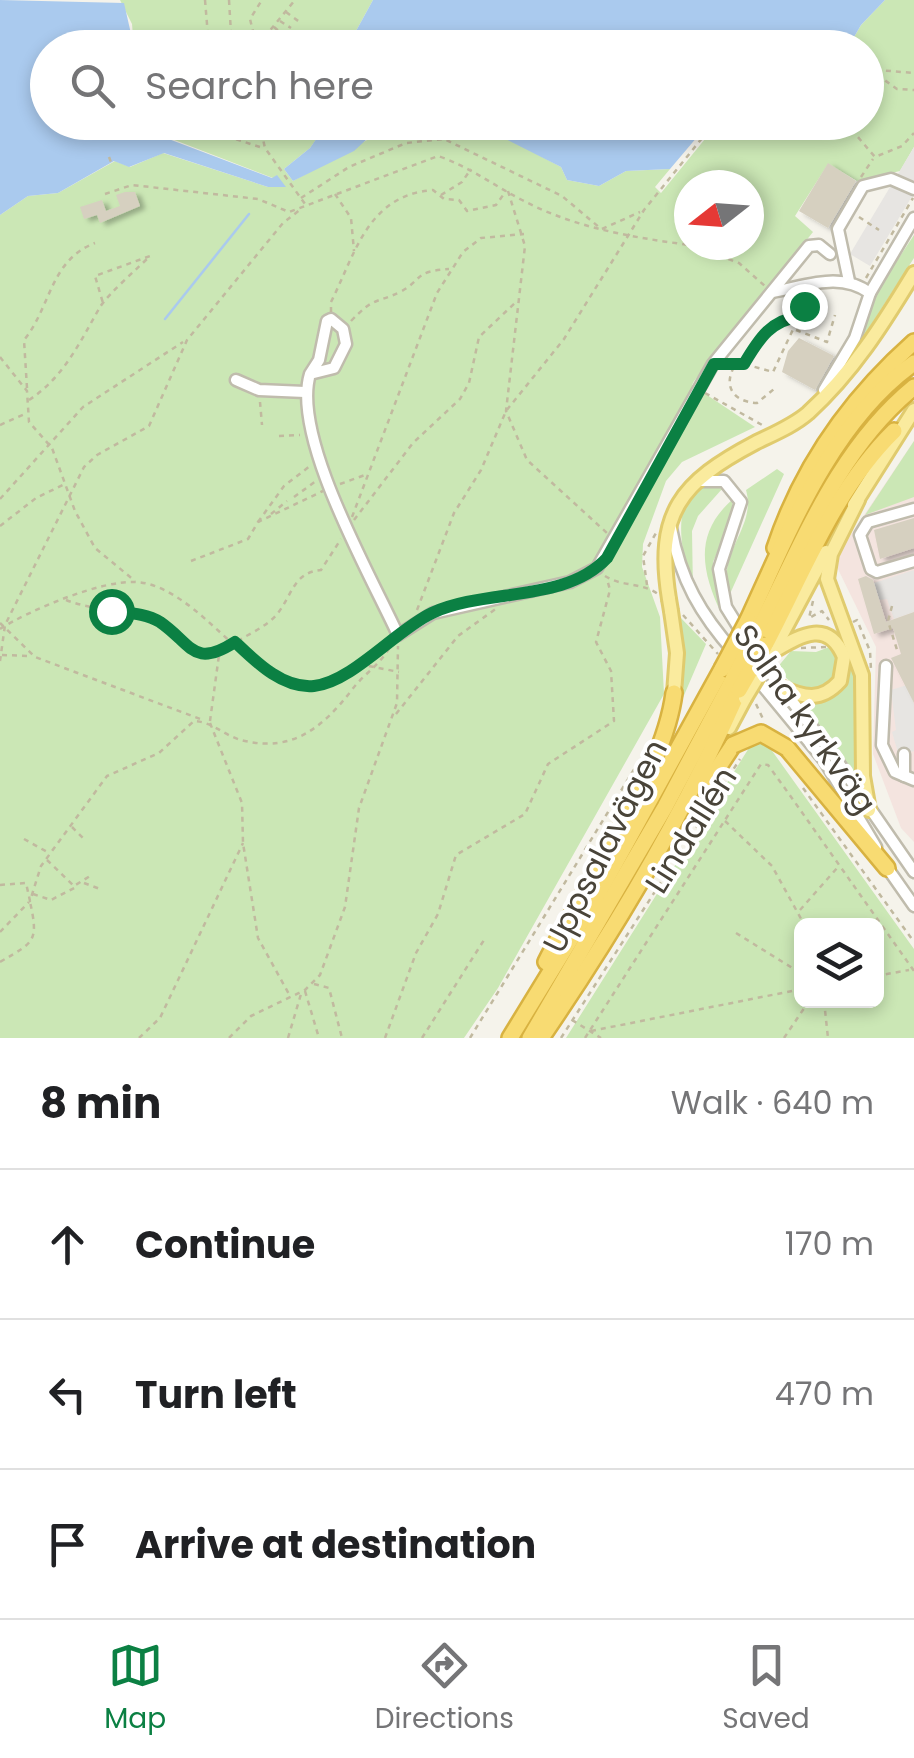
<!DOCTYPE html>
<meta charset="utf-8">
<style>
body{margin:0;font-family:Poppins,sans-serif;background:#f2f2f2;color:#202124}
.controls{position:absolute;right:30px;bottom:30px;display:grid;overflow:hidden;border-radius:15px;box-shadow:0 5px 15px #0003}
.controls button{width:90px;height:90px;display:grid;place-items:center;padding:0;border:0;border-bottom:2px solid #e0e0e0;background:#fff;color:#202124;font:50px sans-serif}
.compass{position:absolute;left:674px;top:170px;width:90px;height:90px;border-radius:50%;background:#fff;box-shadow:0 5px 15px #0003;rotate:253deg}
.stop{position:absolute;width:30px;height:30px;margin:-22px;border:8px solid #0b8043;border-radius:50%;background:#fff}
.stop.end{background:#0b8043;border-color:#fff;box-shadow:0 2px 10px #0008}
.list{margin:0;padding:0;list-style:none}
h2{display:flex;justify-content:space-between;align-items:center;height:130px;margin:0;padding:0 40px;font-size:42px}
h2 small{font-size:32px;font-weight:400;color:#757577}
.list li{display:grid;grid-template-columns:65px 1fr auto;gap:30px;align-items:center;box-sizing:border-box;height:150px;padding:0 40px;border-top:2px solid #e0e0e0}
.list b{display:block;font-size:38px;white-space:nowrap}
.list em{font-size:32px;font-style:normal;color:#757577}
.icon{flex:none;width:55px;height:55px;fill:none;stroke:currentColor;stroke-width:2;stroke-linecap:round;stroke-linejoin:round}
.map{position:relative;flex:none;width:914px;height:1038px;overflow:hidden}
.search{position:absolute;background:#fff;box-shadow:0 5px 15px #0003;left:30px;right:30px;top:30px;height:110px;display:flex;align-items:center;gap:25px;box-sizing:border-box;padding:0 35px;border-radius:55px;color:#757577;font-size:38px}
.sheet{height:580px;background:#fff}
nav{display:flex;justify-content:space-around;align-items:center;box-sizing:border-box;height:140px;border-top:2px solid #e0e0e0;background:#fff;font-size:28px;color:#757577}
nav a{display:grid;justify-items:center;gap:5px}
nav .on{color:#0b8043}
.map>svg:first-child{display:block}
.medical{fill:#f4e4df}
.green{fill:#cbe7b5;fill-rule:evenodd}
.parking{fill:#e7e5e2}
.water{fill:#aacaee}
.lines{fill:none;stroke-linecap:round;stroke-linejoin:round}
.stream{stroke:#aacaee;stroke-width:2.5}
.building{fill:#d6d0c0;filter:url(#shadow)}
.minor-casing{stroke:#c0bcad;stroke-width:15}
.major-casing{stroke:#e0cb6e;stroke-width:18}
.highway-casing{stroke:#d8b241;stroke-width:20}
.path{stroke:#c1b99f;stroke-width:2.5;stroke-dasharray:5 5;stroke-linecap:butt}
.minor{stroke:#fff;stroke-width:10}
.major{stroke:#faeb9e;stroke-width:12}
.highway{stroke:#f8db72;stroke-width:15}
.major-bridge-casing{stroke:#e0cb6e;stroke-width:18;stroke-linecap:butt}
.highway-bridge-casing{stroke:#d8b241;stroke-width:20;stroke-linecap:butt}
.major-bridge{stroke:#faeb9e;stroke-width:12}
.highway-bridge{stroke:#f8db72;stroke-width:15}
.route{stroke:#0b8043;stroke-width:12}
.labels{text-anchor:middle;stroke-width:8;stroke-linejoin:round;paint-order:stroke}
.street-label{font-size:32px;fill:#494439;stroke:#fff}
</style>
<div class="map">
<svg width="914" height="1038" viewBox="0 0 914 1038">
<defs>
<filter id="shadow"><feDropShadow dx="5.5" dy="3" stdDeviation="2.5" flood-color="#0004"/></filter>
</defs>
<rect width="100%" height="100%" fill="#f5f3eb"/>
<polygon class="medical" points="914,441 914,842 901,828 873,754 876,647 836,565 842,548"/>
<g class="green">
<polygon points="120,0 373,0 356,31 360,48 134,47 132,24"/>
<path d="M885,0H914V147L900,171L857,181L828,164L795,216L813,232L694,381L692,385L755,427L682,462L666,481L643,544L642,567L660,617L664,694L498,988L464,1038H0V215L28,196L58,193L115,161L130,167L163,153L268,187L273,178L159,134L158,122L328,123L310,148L284,169L293,181L385,130C397,129 405,124 415,123C471,114 513,142 561,167L567,180L599,186L626,171L670,169L655,187L661,193L705,139L702,131L709,123L866,122V48L837,47L850,44L861,25ZM689,185H749V245H689Z"/>
<polygon points="914,235 914,258 847,362 881,285"/>
<polygon points="914,441 914,497 865,515"/>
<path d="M777,469L784,474L729,596C716,551 757,528 746,490Z"/>
<path d="M715,486L722,489L698,516L692,531L693,591C684,563 663,486 715,486Z"/>
<path d="M733,499L731,521L713,562L721,613C701,570 694,533 733,499Z"/>
<polygon points="679,616 706,644 679,707 683,664"/>
<polygon points="842,634 856,677 854,773 797,698 843,684 849,657 839,639"/>
<polygon points="832,646 839,674 820,691 799,689 776,669 791,651 816,652"/>
<path d="M754,740L765,741L914,949V1038H566ZM802,926H876V1001H802Z"/>
</g>
<g class="parking">
<polygon points="914,147 914,193 870,266 850,254"/>
<polygon points="914,570 914,612 894,619 887,599 879,600 874,583"/>
<polygon points="907,685 914,704 914,751 899,756 892,732 896,730 891,690"/>
</g>
<g class="water">
<polygon points="0,0 124,3 134,47 48,48 48,122 158,123 159,133 166,138 272,178 277,175 286,187 268,187 164,153 129,167 114,161 58,193 28,196 0,215"/>
<polygon points="373,0 885,0 861,25 850,44 837,47 360,47 356,31"/>
<polygon points="328,122 410,122 410,123 367,139 354,151 293,181 284,169 310,148"/>
<polygon points="474,123 709,123 670,169 626,171 599,186 567,180 561,167"/>
</g>
<g class="lines">
<polyline class="stream" points="165,319 249,214"/>
</g>
<g class="building">
<polygon points="828,163 856,181 828,228 799,211"/>
<polygon points="125,192 135,192 140,206 100,223 97,215 84,219 80,207 102,200 106,211 120,206 116,195"/>
<polygon points="799,338 834,356 815,390 782,372 788,351"/>
<polygon points="914,518 914,548 880,559 874,530"/>
<polygon points="866,576 873,580 886,622 914,612 914,703 891,658 901,654 893,628 874,634 858,579"/>
</g>
<g class="lines">
<g class="minor-casing">
<g id="minor">
<polyline points="849,281 838,229 863,186 891,179 914,189"/>
<path d="M772,292C807,286 840,271 870,293"/>
<path d="M310,374L319,360L327,321L331,319L343,329L346,344L334,368L310,374C291,436 370,574 398,635L433,613L570,582L597,568L713,364L809,246L819,245L830,254"/>
<polyline points="236,380 259,390 305,392"/>
<polyline points="824,390 855,338 870,293 914,218"/>
<polyline points="700,481 724,481 741,502 719,569 726,607 744,636"/>
<polyline points="914,509 868,522 860,535 871,569 877,572 914,561"/>
<path d="M671,528C680,579 701,615 735,653"/>
<polyline points="762,662 831,752 914,872"/>
<polyline points="886,666 882,745 895,772 914,780"/>
<polyline points="753,674 824,760 876,847"/>
<polyline points="904,776 904,754"/>
<polyline points="886,866 914,906"/>
</g>
</g>
<g class="major-casing">
<g id="major">
<polyline points="858,500 831,554 827,579 862,675 863,776 869,810"/>
<polyline points="854,505 914,410"/>
<path d="M669,599C655,513 681,482 755,443C773,434 793,426 808,413C853,372 883,324 914,273"/>
<polyline points="671,611 677,653 674,693"/>
<path d="M774,651C800,636 828,618 844,657L840,681C821,702 804,698 781,687"/>
<polyline points="772,653 826,552"/>
<polyline points="729,728 745,698"/>
</g>
</g>
<g class="highway-casing">
<g id="highway">
<path d="M775,548C802,467 851,398 914,342"/>
<path d="M748,620C789,531 832,421 914,363"/>
<path d="M757,633C802,546 836,451 914,387"/>
<path d="M765,645C804,571 834,490 894,431"/>
<polyline points="787,748 887,868"/>
<polyline points="706,786 733,745"/>
<path d="M546,962C584,886 664,774 674,693"/>
<polyline points="510,1038 597,896 722,669"/>
<polyline points="530,1038 665,807 732,681"/>
<path d="M541,1038C617,927 685,813 739,690"/>
</g>
</g>
<g class="path">
<polyline points="205,0 209,48"/>
<polyline points="229,0 231,33 242,42 265,48"/>
<polyline points="286,12 301,23"/>
<polyline points="280,21 291,28"/>
<polyline points="274,27 289,40"/>
<polyline points="265,39 276,45"/>
<polyline points="256,44 250,19 262,0"/>
<polyline points="258,45 295,0"/>
<polyline points="776,48 783,40 791,48"/>
<polyline points="866,69 914,73"/>
<polyline points="869,69 897,89 914,90"/>
<polyline points="203,122 234,139"/>
<polyline points="227,122 235,139 263,148"/>
<polyline points="259,122 265,148 305,204"/>
<polyline points="845,122 875,157 902,146 914,133"/>
<polyline points="109,157 112,165"/>
<polyline points="861,177 873,159"/>
<polyline points="508,191 525,246 506,411 527,460 607,533"/>
<path d="M105,194L132,185L258,199L289,212L438,156C470,167 493,185 522,200C575,228 631,237 689,245"/>
<polyline points="335,194 351,218 354,251"/>
<polyline points="441,195 462,182 471,169"/>
<polyline points="301,198 349,167 406,143 444,139 562,196 600,228"/>
<polyline points="859,217 879,230"/>
<polyline points="602,229 640,212"/>
<polyline points="691,245 739,263 766,287"/>
<polyline points="866,278 913,198"/>
<path d="M331,312V302C356,252 368,195 433,190L444,199L459,200L467,211L496,205L506,191"/>
<path d="M351,321C375,296 375,304 400,292C423,280 413,271 449,269"/>
<polyline points="796,330 827,342 835,315"/>
<polyline points="0,357 27,391 29,422 52,448 75,511 95,548 135,581"/>
<polyline points="745,362 769,327 801,316"/>
<polyline points="725,365 744,364 773,372 804,306"/>
<path d="M734,367C723,387 734,402 757,403L774,389"/>
<path d="M27,388L24,340C51,307 50,260 95,243"/>
<polyline points="705,393 764,426"/>
<path d="M29,400C64,377 80,342 100,307C109,293 137,269 150,256L95,276L103,303"/>
<polyline points="260,402 262,425"/>
<polyline points="0,425 27,413"/>
<polyline points="279,436 300,435"/>
<polyline points="340,484 365,475"/>
<polyline points="294,497 316,481"/>
<polyline points="0,499 83,407 183,342"/>
<polyline points="271,514 287,501"/>
<polyline points="352,517 437,293 463,252 481,238 524,234"/>
<polyline points="354,520 413,443 460,399 469,383 479,337 516,302"/>
<polyline points="258,522 284,486 310,466"/>
<polyline points="0,526 36,498 65,484"/>
<polyline points="191,561 248,539 258,522 323,491"/>
<path d="M605,576C622,587 641,582 658,594"/>
<polyline points="647,585 643,556 656,533"/>
<path d="M66,600C94,611 122,608 150,618C178,627 185,655 217,655"/>
<polyline points="813,601 809,618 822,611 829,620"/>
<polyline points="892,606 888,621 898,653"/>
<polyline points="417,610 454,513 481,470 506,411 564,339 644,210 707,132 721,122"/>
<polyline points="683,615 718,654"/>
<polyline points="853,622 857,620 870,651 871,670"/>
<polyline points="0,623 35,657 203,720"/>
<path d="M0,629C30,610 101,580 136,582C202,586 256,698 317,685C345,679 366,657 388,641"/>
<polyline points="801,648 827,647"/>
<polyline points="2,655 29,656"/>
<polyline points="0,661 5,625 84,467 97,455 149,426 187,340 283,223 301,209"/>
<polyline points="359,664 399,672"/>
<polyline points="756,704 763,719"/>
<polyline points="396,714 458,636 497,608"/>
<path d="M210,721L219,655C235,638 264,631 278,613C292,595 294,572 321,570L341,539"/>
<polyline points="210,723 242,803 243,843 258,938 290,996"/>
<polyline points="803,788 914,942"/>
<polyline points="725,821 772,866 805,926"/>
<polyline points="72,827 86,841"/>
<polyline points="24,839 49,853"/>
<polyline points="47,860 74,886 90,876"/>
<polyline points="84,883 100,889"/>
<path d="M0,885L26,883L30,901L41,866L107,776L159,753L194,721C214,722 225,737 245,741C293,752 323,727 351,691C365,672 377,669 392,644"/>
<polyline points="33,894 51,900 78,886"/>
<polyline points="800,910 838,867"/>
<polyline points="0,932 29,902"/>
<polyline points="736,933 802,974"/>
<path d="M0,962C34,942 39,942 30,902"/>
<polyline points="876,976 909,970"/>
<polyline points="314,984 329,988 342,1038"/>
<polyline points="305,991 319,1038"/>
<polyline points="824,1001 828,1038"/>
<polyline points="572,1020 601,1038"/>
<polyline points="591,1031 802,989"/>
<polyline points="139,1038 160,1018 243,843"/>
<polyline points="229,1038 251,1016 305,990 320,975 345,907 359,808 397,703 398,646"/>
<polyline points="288,1038 301,994"/>
<polyline points="385,1038 416,953 438,914 456,855 525,814 548,764 614,721 611,671 596,642 610,590 607,579"/>
<polyline points="422,1038 484,940"/>
<polyline points="470,1038 641,758"/>
<polyline points="561,1038 740,759"/>
<polyline points="585,1038 761,764 768,765 789,794 914,971"/>
<polyline points="784,1038 809,1001"/>
</g>
<use href="#minor" class="minor"/>
<use href="#major" class="major"/>
<use href="#highway" class="highway"/>
<g class="major-bridge-casing">
<g id="major-bridge">
<polyline points="669,599 671,611"/>
<polyline points="745,698 772,653"/>
</g>
</g>
<g class="highway-bridge-casing">
<g id="highway-bridge">
<polyline points="722,669 748,620"/>
<polyline points="732,681 757,633"/>
<polyline points="739,690 765,645"/>
<polyline points="733,745 761,733 787,748"/>
</g>
</g>
<use href="#major-bridge" class="major-bridge"/>
<use href="#highway-bridge" class="highway-bridge"/>
</g>
<g class="lines">
<path class="route" d="M111,611C127,613 146,613 160,622C192,644 193,669 235,642C256,662 283,689 314,686C352,682 396,630 432,613C486,588 565,603 607,558L714,364H744C760,337 771,320 802,316L804,306"/>
</g>
<g class="labels">
<g class="street-label">
<text transform="translate(805 719) rotate(55)" y="11">Solna kyrkväg</text>
<text transform="translate(691 830) rotate(-58)" y="11">Lindallén</text>
<text transform="translate(605 846) rotate(-63)" y="11">Uppsalavägen</text>
</g>
</g>
</svg>
<div class="controls">
<button><svg class="icon" aria-label="layers" viewBox="0 0 24 24"><path d="M12 4l9 5-9 5-9-5zM3 14l9 5 9-5"/></svg></button>
</div>
<svg class="compass" viewBox="-18 -18 36 36"><path d="M0-13l5 13h-10z" fill="#e53935"/><path d="M0 13l5-13h-10z" fill="#757577"/></svg>
<div class="stop" style="left:111px;top:611px"></div>
<div class="stop end" style="left:804px;top:306px"></div>
<div class="search"><svg class="icon" aria-label="search" viewBox="0 0 24 24"><circle cx="10" cy="10" r="6"/><path d="M15 15l6 6"/></svg>Search here</div>
</div>
<section class="sheet">
<h2>8 min<small>Walk · 640 m</small></h2>
<ul class="list">
<li><svg class="icon" aria-label="ahead" viewBox="0 0 24 24"><path d="M12 20V5M6 11l6-6 6 6"/></svg><div><b>Continue</b></div><em>170 m</em></li>
<li><svg class="icon" aria-label="left" viewBox="0 0 24 24"><path d="M17 20v-9H6M10 6l-5 5 5 5"/></svg><div><b>Turn left</b></div><em>470 m</em></li>
<li><svg class="icon" aria-label="arrive" viewBox="0 0 24 24"><path d="M6 21V4h12l-3 4 3 4H6"/></svg><div><b>Arrive at destination</b></div></li>
</ul>
</section>
<nav>
<a class="on"><svg class="icon" aria-label="map" viewBox="0 0 24 24"><path d="M3 6l6-2 6 2 6-2v14l-6 2-6-2-6 2zM9 4v14M15 6v14"/></svg>Map</a>
<a><svg class="icon" aria-label="directions" viewBox="0 0 24 24"><path d="M12 3l9 9-9 9-9-9zM9 14v-3h6M13 9l2 2-2 2"/></svg>Directions</a>
<a><svg class="icon" aria-label="saved" viewBox="0 0 24 24"><path d="M7 4h10v16l-5-4-5 4z"/></svg>Saved</a>
</nav>
